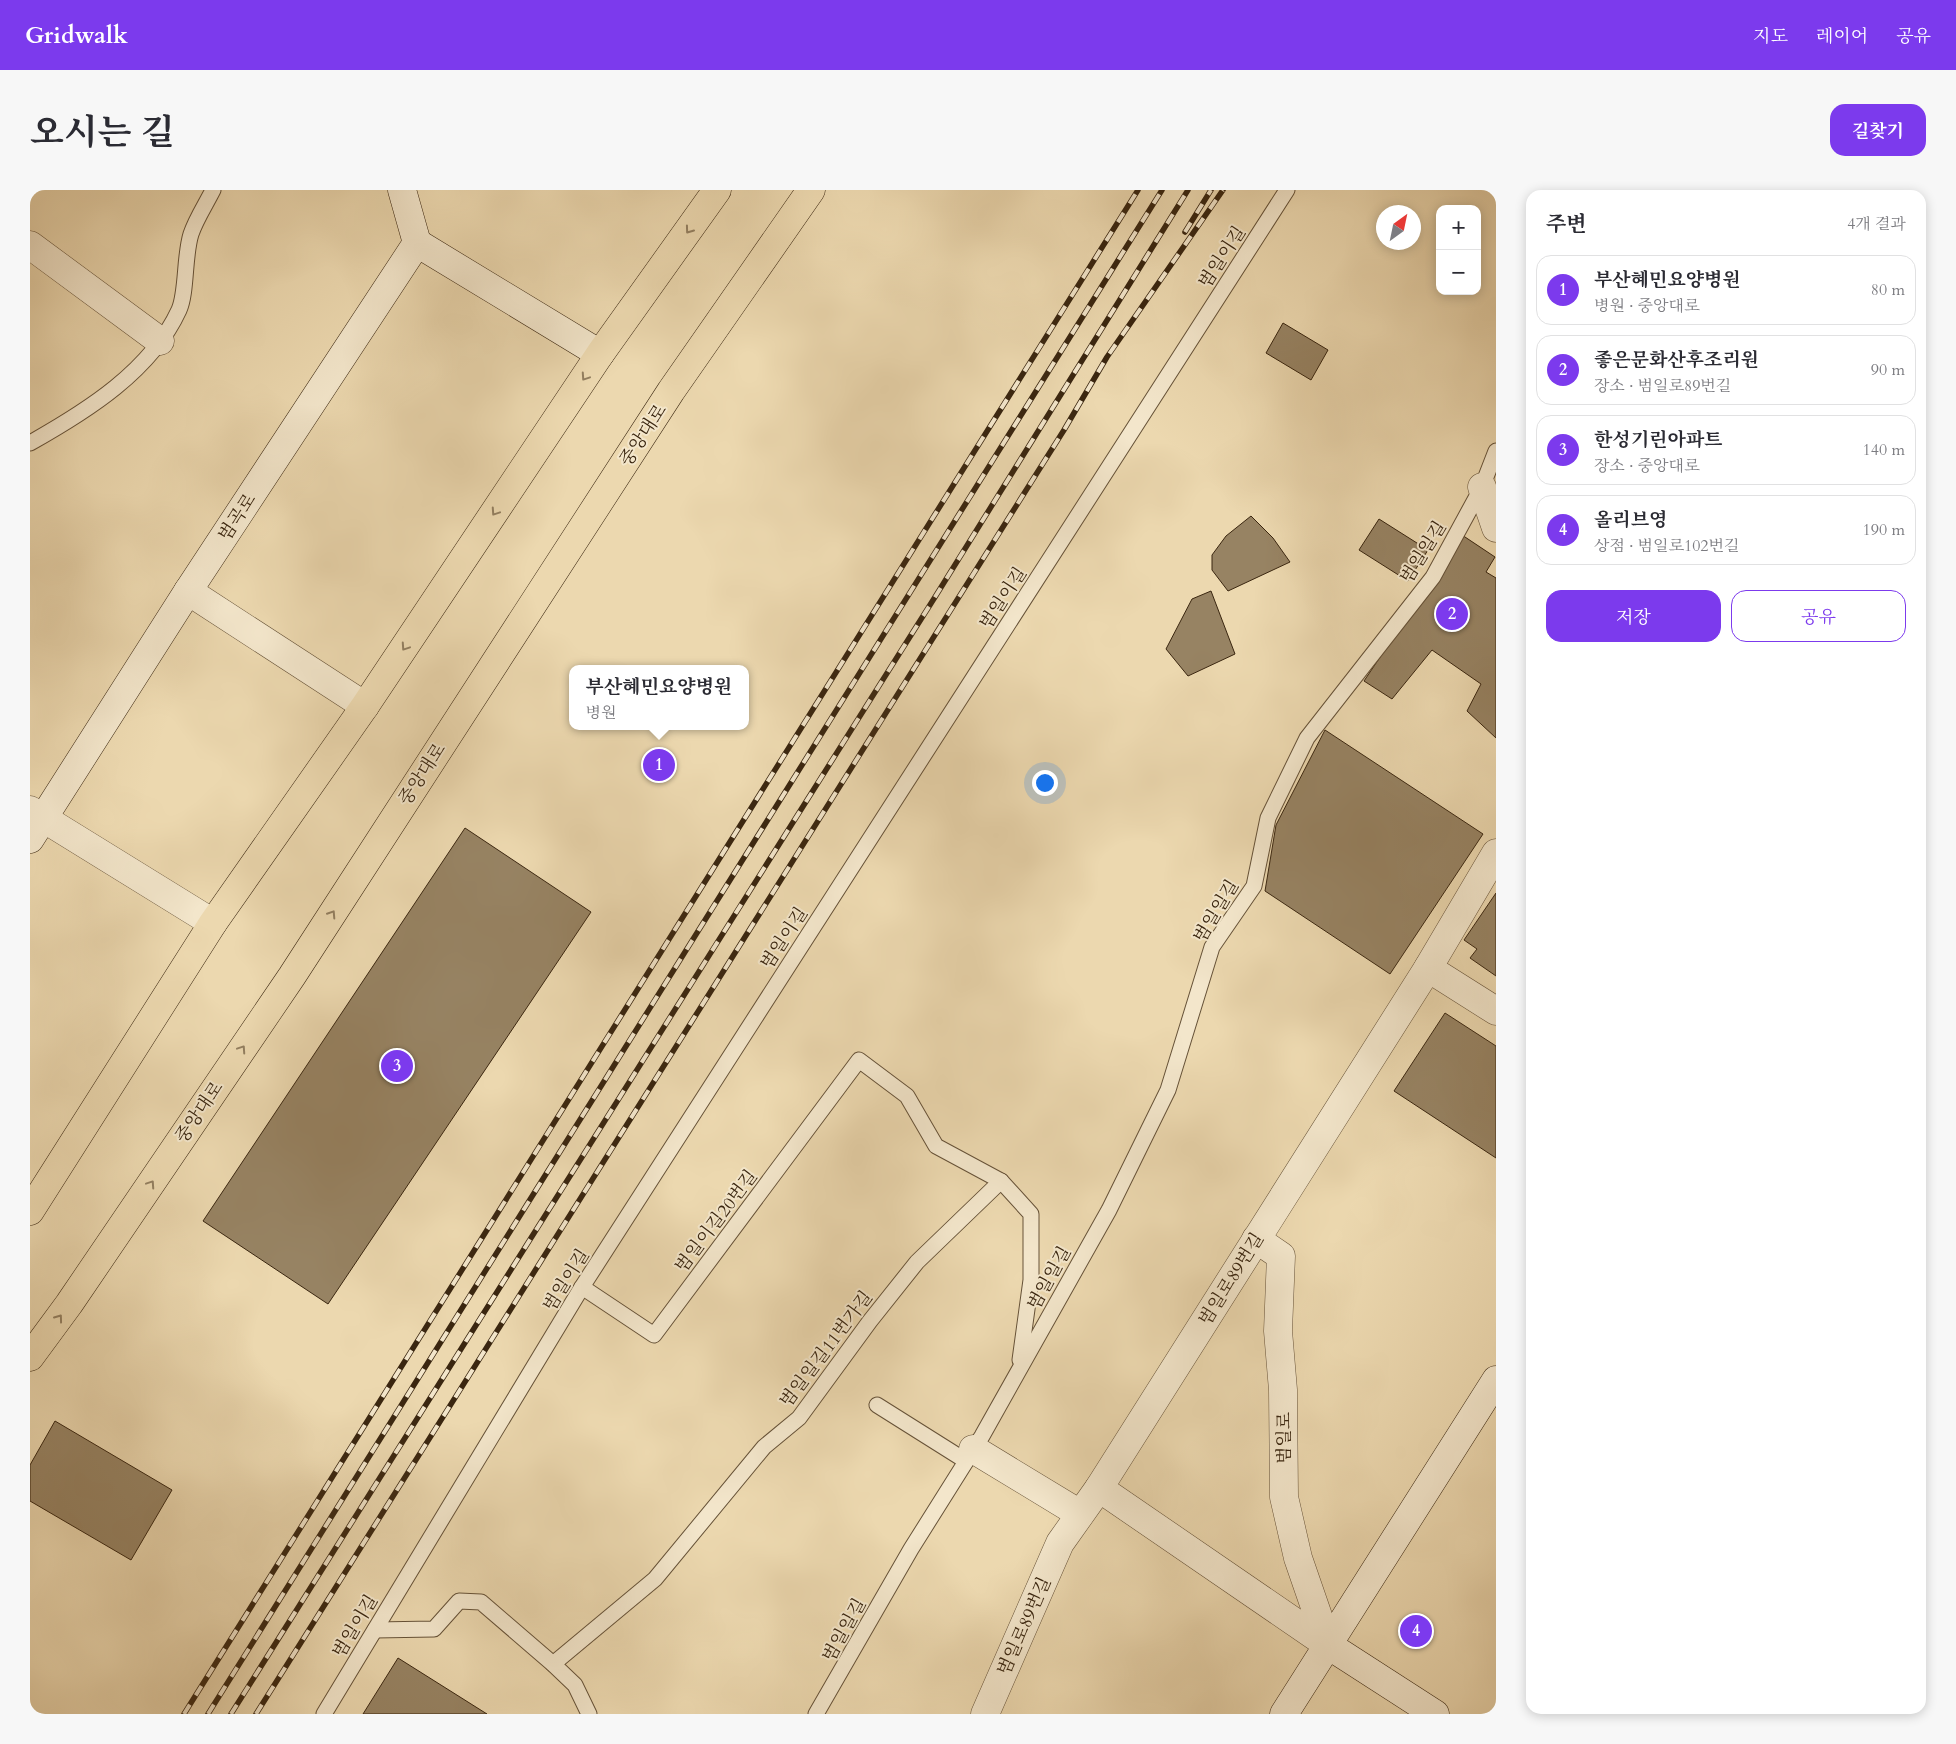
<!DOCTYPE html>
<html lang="ko">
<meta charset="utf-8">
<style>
body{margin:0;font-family:Cardo,"Noto Serif KR",serif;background:#f7f7f7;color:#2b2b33}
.controls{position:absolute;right:15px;top:15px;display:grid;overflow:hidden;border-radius:10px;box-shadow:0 2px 12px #0003}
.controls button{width:45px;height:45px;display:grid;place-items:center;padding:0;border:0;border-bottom:1px solid #e1e1e2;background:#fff;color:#2b2b33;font:25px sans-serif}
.compass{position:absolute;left:1346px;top:15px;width:45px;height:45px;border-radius:50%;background:#fff;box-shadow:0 2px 12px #0003;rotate:33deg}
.you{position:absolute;left:1014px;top:592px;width:18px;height:18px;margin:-12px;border:4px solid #fff;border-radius:50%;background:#1a73e8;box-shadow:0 0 0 8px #1a73e833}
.badge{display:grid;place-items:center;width:32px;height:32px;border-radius:50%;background:#7c3aed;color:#fff;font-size:16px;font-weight:700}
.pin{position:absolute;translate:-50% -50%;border:2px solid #fff;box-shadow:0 1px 5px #0006}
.popup{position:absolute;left:539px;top:475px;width:180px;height:65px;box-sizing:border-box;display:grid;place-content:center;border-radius:10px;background:#fff;filter:drop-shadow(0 1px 4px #0005);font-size:16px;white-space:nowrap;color:#7c7c81}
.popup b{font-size:19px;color:#2b2b33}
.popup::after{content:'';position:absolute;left:50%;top:100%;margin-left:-10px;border:10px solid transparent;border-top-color:#fff}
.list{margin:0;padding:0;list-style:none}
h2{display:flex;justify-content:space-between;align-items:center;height:65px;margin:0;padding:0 20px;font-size:21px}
h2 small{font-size:16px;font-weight:400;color:#7c7c81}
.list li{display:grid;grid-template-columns:32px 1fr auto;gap:15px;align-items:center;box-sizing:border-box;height:70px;margin:0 10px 10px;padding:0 10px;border:1px solid #e1e1e2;border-radius:15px}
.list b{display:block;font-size:19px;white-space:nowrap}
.list p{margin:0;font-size:16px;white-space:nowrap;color:#7c7c81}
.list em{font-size:16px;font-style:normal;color:#7c7c81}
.actions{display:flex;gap:10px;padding:15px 20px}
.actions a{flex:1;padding:11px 0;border:1px solid #7c3aed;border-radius:15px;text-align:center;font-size:18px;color:#7c3aed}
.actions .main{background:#7c3aed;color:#fff}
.map{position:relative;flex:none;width:1466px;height:1524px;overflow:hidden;border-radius:15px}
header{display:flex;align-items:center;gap:30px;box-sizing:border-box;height:70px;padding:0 25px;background:#7c3aed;color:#fff}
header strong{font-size:24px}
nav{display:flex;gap:28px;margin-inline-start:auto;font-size:18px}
.intro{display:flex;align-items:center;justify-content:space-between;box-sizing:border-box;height:120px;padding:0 30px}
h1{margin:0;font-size:35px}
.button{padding:12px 22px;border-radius:15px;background:#7c3aed;color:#fff;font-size:18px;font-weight:700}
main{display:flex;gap:30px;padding:0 30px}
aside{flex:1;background:#fff;border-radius:15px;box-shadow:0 2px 12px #0003}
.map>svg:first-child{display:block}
.building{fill:#978363;stroke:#3a2610}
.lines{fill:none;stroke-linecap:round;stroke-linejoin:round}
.lane-casing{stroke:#665238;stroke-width:17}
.street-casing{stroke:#665238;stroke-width:29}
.secondary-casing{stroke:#3a2610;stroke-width:29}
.primary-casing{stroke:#3a2610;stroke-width:29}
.lane{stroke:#f3e6cb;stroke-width:15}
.street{stroke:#f3e6cb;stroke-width:28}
.secondary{stroke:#f3e6cb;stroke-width:28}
.primary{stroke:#ecd8af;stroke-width:28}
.rail-casing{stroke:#3a2610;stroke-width:5.5}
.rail{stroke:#f3e6cb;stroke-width:4;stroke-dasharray:11;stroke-linecap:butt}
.oneway{stroke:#937f60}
.labels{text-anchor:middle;stroke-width:4;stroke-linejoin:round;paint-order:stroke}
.street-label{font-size:18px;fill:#3a2610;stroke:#f3e6cb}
</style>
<header>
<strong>Gridwalk</strong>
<nav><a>지도</a><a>레이어</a><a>공유</a></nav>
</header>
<div class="intro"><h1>오시는 길</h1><a class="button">길찾기</a></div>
<main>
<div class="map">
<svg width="1466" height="1524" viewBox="0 0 1466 1524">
<rect width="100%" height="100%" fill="#ecd8af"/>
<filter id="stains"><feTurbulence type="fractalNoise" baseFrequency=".004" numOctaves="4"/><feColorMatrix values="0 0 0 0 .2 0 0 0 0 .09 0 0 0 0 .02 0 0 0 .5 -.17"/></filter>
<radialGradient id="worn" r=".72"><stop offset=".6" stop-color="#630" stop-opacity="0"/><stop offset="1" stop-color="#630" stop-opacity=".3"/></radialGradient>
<g class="building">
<polygon points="1253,133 1298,160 1281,190 1236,163"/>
<polygon points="1221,326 1243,348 1260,372 1198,401 1182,380 1182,365 1196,346"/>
<polygon points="1349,329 1398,360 1378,391 1329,360"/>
<polygon points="1432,345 1465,367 1456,382 1466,388 1466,548 1437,521 1451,494 1402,460 1362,509 1334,491"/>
<polygon points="1181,401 1205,464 1158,486 1136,459 1162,409"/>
<polygon points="1295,540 1453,644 1360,784 1235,701 1246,635"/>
<polygon points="435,638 561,722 298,1114 173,1031"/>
<polygon points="1466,703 1466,786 1440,768 1447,759 1434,750"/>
<polygon points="1415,823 1466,856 1466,968 1364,901"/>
<polygon points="25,1231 142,1300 101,1370 0,1311 0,1275"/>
<polygon points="368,1468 457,1524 333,1524"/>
</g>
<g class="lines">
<g class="lane-casing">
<g id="lane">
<path d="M0,253C57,221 121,181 149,120C157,102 154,66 161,44C166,29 176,14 183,0"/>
<polyline points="552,1097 624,1145 829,870 877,906 906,956 971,991 1001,1024 1001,1090 990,1170"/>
<polyline points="847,1215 936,1271"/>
<polyline points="345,1440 404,1439 429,1411 451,1412 523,1474 545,1495 559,1524"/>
<polyline points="523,1474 625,1389 734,1257 769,1228 840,1131 887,1072 971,991"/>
<polyline points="294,1524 552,1097 1257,0"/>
<polyline points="786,1524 881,1359 952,1246 1079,1020 1138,900 1182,757 1224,696 1238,628 1277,548 1403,387 1452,297 1466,261"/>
</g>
</g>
<g class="street-casing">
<g id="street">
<polyline points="0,55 130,151"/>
<polyline points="1452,297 1466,338"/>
<polyline points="158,401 335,516"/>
<polyline points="0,620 183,733"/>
<polyline points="1398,778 1466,821"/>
<polyline points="1226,1049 1251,1066 1248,1141 1253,1200 1254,1307 1268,1368 1298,1455"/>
<polyline points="943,1259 1050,1324"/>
<polyline points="1069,1298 1298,1455"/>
<polyline points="955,1524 1030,1353 1069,1298 1398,778 1466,663"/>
</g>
</g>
<g class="secondary-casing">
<g id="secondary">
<polyline points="387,53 570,164"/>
<polyline points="0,649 158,401 387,53 372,0"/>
<polyline points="1298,1455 1405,1524"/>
<polyline points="1254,1524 1466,1190"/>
</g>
</g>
<g class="primary-casing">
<g id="primary">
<polyline points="0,1021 183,733 335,516 570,164 687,0"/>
<polyline points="0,1167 39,1114 262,786 641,201 781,0"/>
</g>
</g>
<use href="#lane" class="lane"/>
<use href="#street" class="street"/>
<use href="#secondary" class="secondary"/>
<use href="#primary" class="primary"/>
<g class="rail-casing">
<g id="rail">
<polyline points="1155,42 1181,0"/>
<polyline points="154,1524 1108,0"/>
<polyline points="178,1524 1132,0"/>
<polyline points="201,1524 905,407 1158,0"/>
<polyline points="226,1524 1034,240 1077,167 1193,0"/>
</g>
</g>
<use href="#rail" class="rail"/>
</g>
<defs><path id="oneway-chevron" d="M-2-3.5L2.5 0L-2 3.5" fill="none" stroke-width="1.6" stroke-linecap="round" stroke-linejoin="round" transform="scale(1.25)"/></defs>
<g class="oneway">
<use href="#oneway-chevron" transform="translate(659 40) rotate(126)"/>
<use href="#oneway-chevron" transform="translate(555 187) rotate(124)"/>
<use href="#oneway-chevron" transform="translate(465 322) rotate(124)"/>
<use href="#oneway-chevron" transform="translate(375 457) rotate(124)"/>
<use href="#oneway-chevron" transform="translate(302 724) rotate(-57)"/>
<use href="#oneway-chevron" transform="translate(212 859) rotate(-56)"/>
<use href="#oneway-chevron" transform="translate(121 994) rotate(-56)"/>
<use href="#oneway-chevron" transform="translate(29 1128) rotate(-54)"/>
</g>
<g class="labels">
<g class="street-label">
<text transform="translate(1192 67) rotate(-57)" y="6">범일이길</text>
<text transform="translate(613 245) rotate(-57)" y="6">중앙대로</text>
<text transform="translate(207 327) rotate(-57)" y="6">범곡로</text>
<text transform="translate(1393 362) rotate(-58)" y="6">범일일길</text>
<text transform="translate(973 408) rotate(-57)" y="6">범일이길</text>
<text transform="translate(392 584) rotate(-57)" y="6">중앙대로</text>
<text transform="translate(1186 721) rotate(-59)" y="6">범일일길</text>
<text transform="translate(754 748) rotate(-57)" y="6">범일이길</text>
<text transform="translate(169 922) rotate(-56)" y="6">중앙대로</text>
<text transform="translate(686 1031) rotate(-53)" y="6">범일이길20번길</text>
<text transform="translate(1019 1088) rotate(-61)" y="6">범일일길</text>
<text transform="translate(1201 1089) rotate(-58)" y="6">범일로89번길</text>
<text transform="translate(536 1090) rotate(-58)" y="6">범일이길</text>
<text transform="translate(796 1159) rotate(-53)" y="6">범일일길11번가길</text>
<text transform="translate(1254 1248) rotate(-90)" y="6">범일로</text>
<text transform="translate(325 1436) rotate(-59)" y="6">범일이길</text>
<text transform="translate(994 1436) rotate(-66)" y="6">범일로89번길</text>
<text transform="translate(814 1440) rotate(-61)" y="6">범일일길</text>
</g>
</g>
<rect width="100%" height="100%" filter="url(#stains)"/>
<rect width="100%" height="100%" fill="url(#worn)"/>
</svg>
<div class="controls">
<button>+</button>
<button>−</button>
</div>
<svg class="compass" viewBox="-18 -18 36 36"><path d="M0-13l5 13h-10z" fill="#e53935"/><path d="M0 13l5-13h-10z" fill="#7c7c81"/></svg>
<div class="you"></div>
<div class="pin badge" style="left:629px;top:575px">1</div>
<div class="popup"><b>부산혜민요양병원</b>병원</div>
<div class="pin badge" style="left:1422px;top:424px">2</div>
<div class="pin badge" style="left:367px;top:876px">3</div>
<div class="pin badge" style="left:1386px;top:1441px">4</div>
</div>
<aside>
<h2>주변<small>4개 결과</small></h2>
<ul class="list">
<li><span class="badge">1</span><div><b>부산혜민요양병원</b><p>병원 · 중앙대로</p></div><em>80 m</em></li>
<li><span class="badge">2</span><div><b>좋은문화산후조리원</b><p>장소 · 범일로89번길</p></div><em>90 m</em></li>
<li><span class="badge">3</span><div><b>한성기린아파트</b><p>장소 · 중앙대로</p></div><em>140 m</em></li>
<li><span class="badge">4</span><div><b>올리브영</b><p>상점 · 범일로102번길</p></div><em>190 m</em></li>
</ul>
<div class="actions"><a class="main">저장</a><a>공유</a></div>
</aside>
</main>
